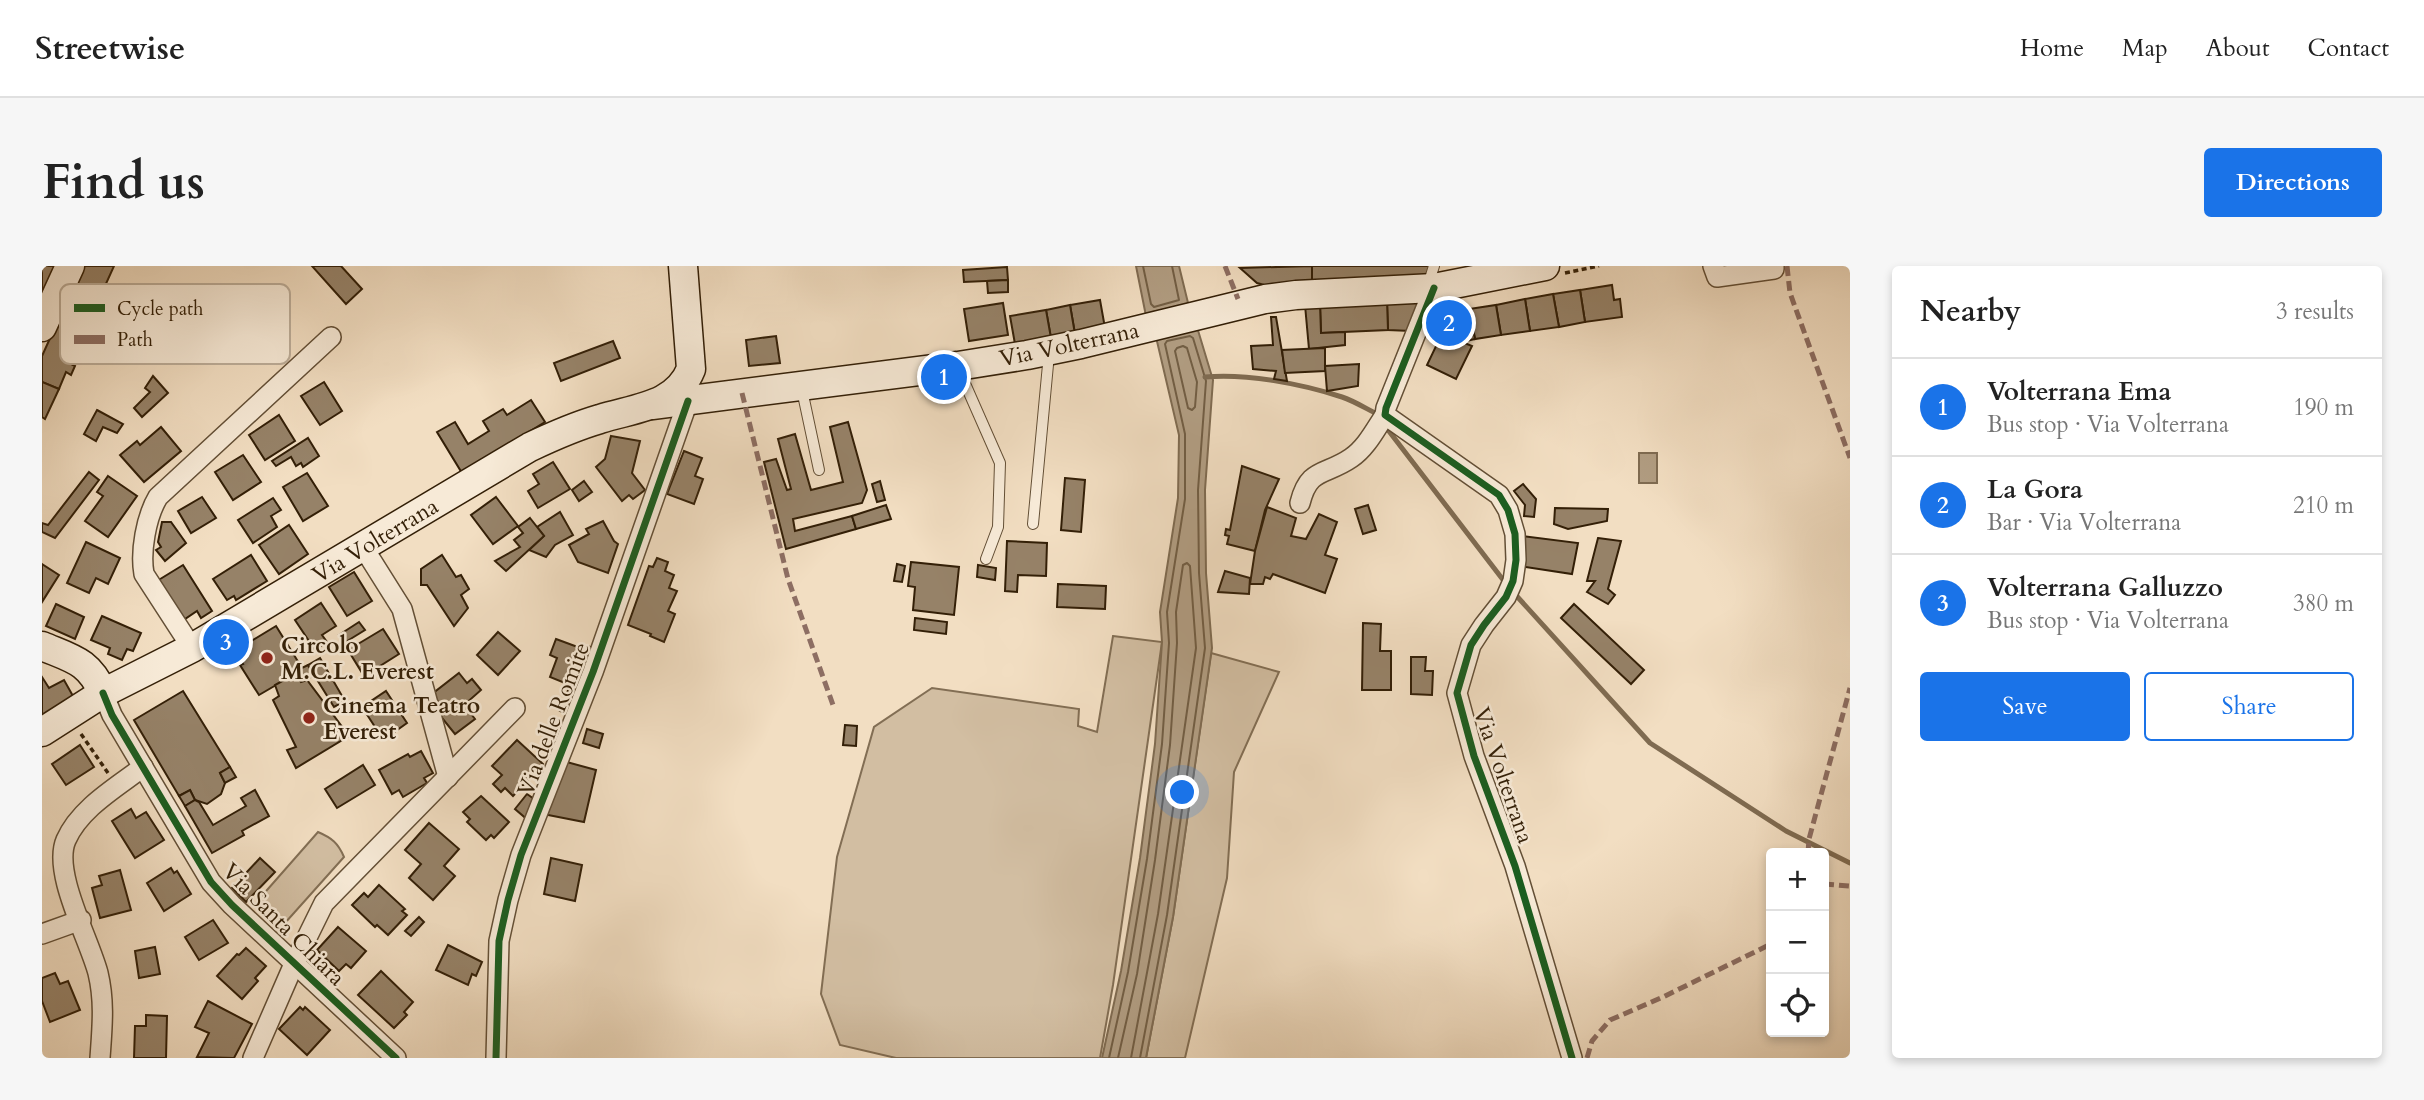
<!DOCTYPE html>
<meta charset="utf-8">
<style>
body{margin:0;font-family:Cardo,serif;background:#f6f6f6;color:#222}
.controls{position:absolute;right:21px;bottom:21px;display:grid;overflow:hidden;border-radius:7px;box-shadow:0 4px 10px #0003}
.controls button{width:63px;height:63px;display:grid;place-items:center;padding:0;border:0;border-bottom:2px solid #e0e0e0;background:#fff;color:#222;font:35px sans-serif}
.you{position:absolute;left:1141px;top:527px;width:24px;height:24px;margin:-18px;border:5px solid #fff;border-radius:50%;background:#1a73e8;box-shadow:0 0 0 10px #1a73e833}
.badge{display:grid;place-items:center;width:46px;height:46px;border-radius:50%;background:#1a73e8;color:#fff;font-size:23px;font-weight:700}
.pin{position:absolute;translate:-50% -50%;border:4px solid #fff;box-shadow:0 2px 7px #0006}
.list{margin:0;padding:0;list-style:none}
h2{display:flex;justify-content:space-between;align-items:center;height:91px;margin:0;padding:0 28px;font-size:30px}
h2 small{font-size:23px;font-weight:400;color:#767676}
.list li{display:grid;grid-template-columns:46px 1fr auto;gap:21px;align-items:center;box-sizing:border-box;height:98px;padding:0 28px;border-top:2px solid #e0e0e0}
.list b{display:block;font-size:26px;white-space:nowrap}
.list p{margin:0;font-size:23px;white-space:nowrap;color:#767676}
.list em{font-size:23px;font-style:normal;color:#767676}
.actions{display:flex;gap:14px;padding:21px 28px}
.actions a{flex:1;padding:16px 0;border:2px solid #1a73e8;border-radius:7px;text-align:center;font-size:24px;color:#1a73e8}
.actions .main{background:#1a73e8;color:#fff}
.icon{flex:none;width:38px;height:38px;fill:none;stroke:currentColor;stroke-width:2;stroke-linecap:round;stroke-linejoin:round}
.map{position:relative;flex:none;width:1808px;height:792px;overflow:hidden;border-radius:7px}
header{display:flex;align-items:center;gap:42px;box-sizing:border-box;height:98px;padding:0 35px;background:#fff;border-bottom:2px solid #e0e0e0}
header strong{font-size:33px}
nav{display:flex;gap:38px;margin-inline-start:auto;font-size:24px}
.intro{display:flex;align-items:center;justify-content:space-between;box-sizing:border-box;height:168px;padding:0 42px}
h1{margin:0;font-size:49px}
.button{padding:18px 32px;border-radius:7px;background:#1a73e8;color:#fff;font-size:24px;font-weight:700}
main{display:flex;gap:42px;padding:0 42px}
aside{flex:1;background:#fff;border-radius:7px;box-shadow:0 4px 10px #0003}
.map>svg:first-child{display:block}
.green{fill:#d2bea2;stroke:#826e54;stroke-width:2}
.water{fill:#b19d82;stroke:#7f6b51;stroke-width:2}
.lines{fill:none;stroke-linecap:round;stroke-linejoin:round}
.shore{stroke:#725e44;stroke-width:2}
.stream{stroke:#7f6b51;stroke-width:5}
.building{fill:#968268;stroke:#331f07;stroke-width:2}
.lane-casing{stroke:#634f36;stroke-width:12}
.street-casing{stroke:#634f36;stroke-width:22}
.secondary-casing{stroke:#331f07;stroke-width:31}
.path{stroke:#331f07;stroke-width:3.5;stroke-dasharray:5 3.5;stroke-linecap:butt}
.lane{stroke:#f7ead7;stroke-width:10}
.street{stroke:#f7ead7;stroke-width:19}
.secondary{stroke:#f7ead7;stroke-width:28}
.quiet{stroke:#8d6e63;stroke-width:5;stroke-dasharray:10 5;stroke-linecap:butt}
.cycleway-casing{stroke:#f7ead7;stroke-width:11}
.cycleway{stroke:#1b5e20;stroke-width:7}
.poi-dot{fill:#8f2418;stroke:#f7ead7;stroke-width:2.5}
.labels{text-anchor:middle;stroke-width:5;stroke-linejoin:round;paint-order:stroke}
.street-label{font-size:23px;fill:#331f07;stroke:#f7ead7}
.poi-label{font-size:23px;font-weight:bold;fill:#331f07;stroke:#f7ead7;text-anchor:start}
.key{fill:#f7ead7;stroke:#bcad99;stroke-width:2}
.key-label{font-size:19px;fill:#331f07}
</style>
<header>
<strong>Streetwise</strong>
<nav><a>Home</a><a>Map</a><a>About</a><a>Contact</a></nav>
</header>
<div class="intro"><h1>Find us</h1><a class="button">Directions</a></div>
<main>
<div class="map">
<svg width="1808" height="792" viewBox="0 0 1808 792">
<rect width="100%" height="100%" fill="#f2dec2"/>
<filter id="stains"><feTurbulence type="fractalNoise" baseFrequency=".00286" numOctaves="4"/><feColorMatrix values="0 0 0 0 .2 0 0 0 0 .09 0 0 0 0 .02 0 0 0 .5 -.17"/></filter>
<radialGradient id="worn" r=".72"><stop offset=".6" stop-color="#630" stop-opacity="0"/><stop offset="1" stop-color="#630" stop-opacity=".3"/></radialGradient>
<g class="green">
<polygon points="1071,370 1120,376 1071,719 1058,792 854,792 798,779 779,728 795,591 832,461 890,422 1037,443 1036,460 1055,466"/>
<polygon points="1169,387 1237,406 1192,506 1185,612 1143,792 1104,792 1131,651"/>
<path d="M276,566C290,572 296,577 302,591L243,657C230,651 223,646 218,632Z"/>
</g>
<g class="water">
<polygon points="1094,0 1137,0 1147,41 1104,50"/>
<polygon points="1155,61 1171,114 1163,224 1164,307 1170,382 1131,651 1104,792 1060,792 1079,705 1098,592 1113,478 1120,376 1118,346 1136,232 1137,169 1114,71"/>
<rect x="1597" y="187" width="18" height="30"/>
</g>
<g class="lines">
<g class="shore">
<polyline points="1101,0 1109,38 1112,41 1137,34 1130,0"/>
<polygon points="1141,80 1145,82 1155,116 1153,141 1150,144 1146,142 1133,85 1135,82"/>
<polyline points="1067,792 1086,706 1105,593 1120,478 1127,377 1125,346 1143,233 1143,168 1123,78 1125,75 1148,70 1151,72 1164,115 1156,224 1157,307 1163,382 1125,649 1098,792"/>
<polyline points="1076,792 1095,708 1113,594 1128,479 1135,377 1134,346 1141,299 1145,297 1148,300 1154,382 1116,648 1089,792"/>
</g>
<g class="stream">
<path d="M1163,111C1204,107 1260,118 1300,131C1312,135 1323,142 1335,148L1337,152"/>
<polyline points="1343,160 1465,319"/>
<polyline points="1471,326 1608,477 1744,565 1808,597"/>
</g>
</g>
<g class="building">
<polygon points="0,0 14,0 0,34"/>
<polygon points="41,0 72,0 58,31 68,35 63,45 28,28"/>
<polygon points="270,0 299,0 320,23 304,38"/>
<polygon points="1270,0 1389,0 1386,12 1270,17"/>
<polygon points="1270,0 1270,17 1230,21 1215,17 1198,2"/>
<polygon points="965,1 966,14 922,16 921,4"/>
<polygon points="966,14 966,26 946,27 945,15"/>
<polygon points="1570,19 1572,34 1578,33 1580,51 1543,56 1538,24"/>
<polygon points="1538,24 1543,56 1517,61 1511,28"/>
<polygon points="28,28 63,45 56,62 47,58 29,98 33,100 29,109 24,106 17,123 0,116 0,90"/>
<polygon points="1511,28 1517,61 1488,65 1483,33"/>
<polygon points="1483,33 1488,65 1459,69 1454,39"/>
<polygon points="1058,34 1063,62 1033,68 1028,39"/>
<polygon points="1381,34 1369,65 1346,64 1345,35"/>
<polygon points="1345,35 1346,64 1279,67 1278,38"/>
<polygon points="961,37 966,69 927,75 922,43"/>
<polygon points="1278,38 1279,67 1303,66 1303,79 1267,83 1263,39"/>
<polygon points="1028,39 1033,68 1009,72 1004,44"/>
<polygon points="1454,39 1459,69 1433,73 1427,43"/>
<polygon points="1427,43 1433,73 1420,76 1414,46"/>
<polygon points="1004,44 1009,72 973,78 968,50"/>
<polygon points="1414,46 1420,76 1430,80 1414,113 1385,99 1397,74 1385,67 1393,49"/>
<polygon points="1229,51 1234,51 1245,115 1232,113 1234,105 1211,103 1209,80 1231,79"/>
<polygon points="734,70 738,97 707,100 704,74"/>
<polygon points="571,75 578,92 519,115 512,97"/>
<polygon points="1283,82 1283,105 1243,107 1240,84"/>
<polygon points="1317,98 1316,120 1285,125 1283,100"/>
<polygon points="111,110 126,127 100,151 92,142 108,126 103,122"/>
<polygon points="0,116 17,123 3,153 0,151"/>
<polygon points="282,116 300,145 278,159 259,130"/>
<polygon points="489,134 503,156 420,207 395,166 413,156 426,178 447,165 441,155 461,143 465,149"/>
<polygon points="55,144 81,158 75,167 61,161 54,175 42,168"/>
<polygon points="237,149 253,175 223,194 207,169"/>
<polygon points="806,156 825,224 820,237 751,253 753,265 810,250 814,263 744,283 722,196 734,193 745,224 749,223 736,173 753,168 769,224 801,216 788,161"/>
<polygon points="119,161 139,185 102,216 78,189 95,175 98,179"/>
<polygon points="569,170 598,175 590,207 603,224 591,233 587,229 580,235 554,201 563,193"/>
<polygon points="266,172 277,190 261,201 259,197 254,200 249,191 234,200 230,195"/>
<polygon points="642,185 660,192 653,210 661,213 652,238 625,228"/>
<polygon points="201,189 219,216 191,234 173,206"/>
<polygon points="511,196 528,223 496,242 486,225 497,218 491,208"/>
<polygon points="1200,200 1237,213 1223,244 1213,285 1185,278 1187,270 1183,269 1184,263 1188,264"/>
<polygon points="47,206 57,214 13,272 0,266 0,257 6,259"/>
<polygon points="265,207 286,240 261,255 241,221"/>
<polygon points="66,210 95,230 66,271 43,255 61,230 55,226"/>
<polygon points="1023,212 1043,214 1039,266 1019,264"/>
<polygon points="542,215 550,226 537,235 530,224"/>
<polygon points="838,215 843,234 835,236 830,218"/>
<polygon points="1481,218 1494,233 1492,251 1482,250 1483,239 1472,225"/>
<polygon points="160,231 174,252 149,267 136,245"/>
<polygon points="454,231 476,260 451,278 429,249"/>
<polygon points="231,232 239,244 229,250 235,261 211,277 196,254"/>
<polygon points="844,239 849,253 814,263 810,250"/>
<polygon points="1326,239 1334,264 1321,268 1313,243"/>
<polygon points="1225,241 1254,252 1249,270 1264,273 1277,248 1295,256 1283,289 1295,293 1283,327 1231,308 1228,313 1223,311 1221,318 1208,318 1213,285"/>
<polygon points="1513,242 1566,243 1565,255 1526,263 1512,258"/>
<polygon points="518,246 531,269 513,279 504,291 487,284 502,270 495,261"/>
<polygon points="488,252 502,270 464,305 453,295 478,281 472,274 481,267 476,261"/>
<polygon points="561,255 572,275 576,278 566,307 536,296 527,279 547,268 544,263"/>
<polygon points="120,256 129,256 144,277 123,295 114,284 119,281 116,276"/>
<polygon points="247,259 266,288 237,308 217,279"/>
<polygon points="1480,270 1536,277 1530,308 1477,300"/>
<polygon points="1556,272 1579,275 1566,323 1573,329 1566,338 1545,326 1553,315 1545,315"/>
<polygon points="965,275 1005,277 1004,310 976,309 975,326 963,325"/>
<polygon points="44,276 78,292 66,318 54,312 47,327 25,317"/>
<polygon points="209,289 225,315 194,334 192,330 185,334 171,313"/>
<polygon points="400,289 414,311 419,309 427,323 419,329 426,342 412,360 385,319 379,319 379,303"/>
<polygon points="615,292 626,296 623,305 632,309 627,322 635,325 626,345 633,348 622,376 608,370 609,368 586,359 607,300 611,301"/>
<polygon points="869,296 917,301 912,349 871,344 873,321 866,320"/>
<polygon points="0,298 17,309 0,336"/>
<polygon points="855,298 863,300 860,316 852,315"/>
<polygon points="141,299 170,345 159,352 155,345 140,355 115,315"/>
<polygon points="936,299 954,302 953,314 935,311"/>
<polygon points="1183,305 1208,312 1207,328 1176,326"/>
<polygon points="312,306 330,335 305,350 287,321"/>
<polygon points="1016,318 1064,320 1063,343 1015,341"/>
<polygon points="279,337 294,360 280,369 285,376 273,384 253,354"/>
<polygon points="14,338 42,351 33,373 4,360"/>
<polygon points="1532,338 1602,404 1589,418 1519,352"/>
<polygon points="60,350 99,367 91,385 85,383 80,394 66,388 68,382 49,374"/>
<polygon points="873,352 905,356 904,368 872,364"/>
<polygon points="317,356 323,364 302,377 297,369"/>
<polygon points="1321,357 1339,358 1338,385 1349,385 1349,424 1320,424"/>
<polygon points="234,360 260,402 266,399 273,409 259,416 253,408 217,429 198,399 201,398 193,385"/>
<polygon points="341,363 357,388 322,410 306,384"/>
<polygon points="456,366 478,385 456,409 435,389"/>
<polygon points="514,373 541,383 543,379 554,383 528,449 518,445 528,419 508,411 515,392 508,389"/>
<polygon points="1369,391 1384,391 1383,405 1391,405 1390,429 1369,428"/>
<polygon points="278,392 303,435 292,441 266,399"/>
<polygon points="417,407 425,417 430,413 439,424 422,439 433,453 413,468 396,447 402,443 390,428"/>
<polygon points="253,408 259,416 265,414 307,470 254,502 245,484 254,481 231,434 237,430 233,419"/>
<polygon points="0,411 7,422 22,414 36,439 0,462"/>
<polygon points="141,425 188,501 178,507 183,517 179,528 165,538 153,534 148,524 137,530 92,454"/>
<polygon points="344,425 365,457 348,469 346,466 339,470 320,441"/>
<polygon points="803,459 815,460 814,480 801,479"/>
<polygon points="545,463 561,468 557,482 541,477"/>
<polygon points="475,474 501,498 471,530 463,522 459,526 451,518 460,509 450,500"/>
<polygon points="38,479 52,501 24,519 10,498"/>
<polygon points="379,485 391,507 382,512 385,517 361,531 357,524 350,528 337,504 366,488 368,491"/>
<polygon points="521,495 554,504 542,556 501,548"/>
<polygon points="321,499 333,519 295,542 283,523"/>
<polygon points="188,501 194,511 183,517 178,507"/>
<polygon points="148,524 153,534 143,540 137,530"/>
<polygon points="213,524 227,550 200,565 202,569 170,587 143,540 153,534 157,536 171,559 204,540 199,532"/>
<polygon points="485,528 495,535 487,555 473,543"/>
<polygon points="439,530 467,556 452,572 449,569 444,574 425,556 428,553 421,546"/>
<polygon points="89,543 94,552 104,546 122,574 93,592 70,555"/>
<polygon points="387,557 417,583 402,600 413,610 391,634 367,612 379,598 363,584"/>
<polygon points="218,592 233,606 204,636 190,622"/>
<polygon points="509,592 540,599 533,635 502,628"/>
<polygon points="129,602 132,607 135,605 149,628 122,645 105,617"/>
<polygon points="78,604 89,644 58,652 50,622 60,619 57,610"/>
<polygon points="337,619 363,643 360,645 365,649 346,669 335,659 333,661 310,639 322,627 326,631"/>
<polygon points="377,651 382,656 369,670 363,665"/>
<polygon points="171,654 186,677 157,694 143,671"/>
<polygon points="296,661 324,685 309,702 304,698 297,705 275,684"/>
<polygon points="406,679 440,696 434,710 430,708 426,719 394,704"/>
<polygon points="113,681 118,708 97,712 93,685"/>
<polygon points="204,682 224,700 213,712 216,715 200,733 175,710 195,688 197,689"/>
<polygon points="339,705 371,736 362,746 365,749 352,762 316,729"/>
<polygon points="13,707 18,718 26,715 38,744 8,756 0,735 0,712"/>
<polygon points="166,735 210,758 192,792 155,791 167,767 153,761"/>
<polygon points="258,741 261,744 263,741 288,764 265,789 237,763"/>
<polygon points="104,749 125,750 124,792 92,792 93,760 104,760"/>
</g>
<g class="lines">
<g class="lane-casing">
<g id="lane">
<polyline points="1386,19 1392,0"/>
<polyline points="917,104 958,197 956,261 944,293"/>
<polyline points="760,124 777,204"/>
<polyline points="991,258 1007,88"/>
</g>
</g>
<g class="street-casing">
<g id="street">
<polyline points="1671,0 1675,11 1732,3 1732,0"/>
<polyline points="1392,22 1344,142 1343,149 1457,229 1466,244 1473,268 1474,294 1471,315 1464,331 1442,359 1429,379 1415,427 1432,490 1473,600 1530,792"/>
<path d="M1258,237C1267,201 1283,210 1309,192C1324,182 1333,164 1343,149"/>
<polyline points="321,281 360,343 406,511"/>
<path d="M150,382L102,308C98,286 104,251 116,231L289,71"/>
<polyline points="61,427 70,449 169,616 190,639 354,792"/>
<polyline points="0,668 39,654"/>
<path d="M58,792C60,763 63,736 56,707C47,673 10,606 24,574C38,542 75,521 101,501"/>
<polyline points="211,792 252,698 282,637 473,442"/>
<polyline points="454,792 457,675 466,634 479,589 551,406 646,135"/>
</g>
</g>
<g class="secondary-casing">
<g id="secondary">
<polyline points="0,61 28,0"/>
<polyline points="610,139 916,100 985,89 1039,78 1223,33 1254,29 1392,22 1503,0"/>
<path d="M0,380C31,393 47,395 61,427"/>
<path d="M0,466L61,427L150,382L488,181C511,170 534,160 558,153C592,142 634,141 649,103L641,0"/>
</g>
</g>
<g class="path">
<polyline points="1523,7 1557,0"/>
<polyline points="39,468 66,507"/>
</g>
<use href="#lane" class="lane"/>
<use href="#street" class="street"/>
<use href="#secondary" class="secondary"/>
<g class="quiet">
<polyline points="1183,0 1196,33"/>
<polyline points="1745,0 1748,27 1808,192"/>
<polyline points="700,127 746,313 791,439"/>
<polyline points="1766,587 1767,573 1808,422"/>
<polyline points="1782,618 1808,620"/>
<polyline points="1545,792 1550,775 1568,754 1621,731 1729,678"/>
</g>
<g class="cycleway-casing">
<g id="cycleway">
<polyline points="1392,22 1344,142 1343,149 1457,229 1466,244 1473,268 1474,294 1471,315 1464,331 1442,359 1429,379 1415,427 1432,490 1473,600 1530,792"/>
<polyline points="61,427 70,449 169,616 190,639 354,792"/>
<polyline points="454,792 457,675 466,634 479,589 551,406 646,135"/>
</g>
</g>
<use href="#cycleway" class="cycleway"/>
</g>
<g class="poi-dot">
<circle cx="225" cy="392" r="7"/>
<circle cx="267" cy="452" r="7"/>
</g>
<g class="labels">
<g class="street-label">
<text transform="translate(1027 78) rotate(-12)" y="8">Via Volterrana</text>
<text transform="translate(333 274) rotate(-31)" y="8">Via Volterrana</text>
<text transform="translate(511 453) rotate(-69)" y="8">Via delle Romite</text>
<text transform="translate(1462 509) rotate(71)" y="8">Via Volterrana</text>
<text transform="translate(242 658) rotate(45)" y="8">Via Santa Chiara</text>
</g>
<g class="poi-label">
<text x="239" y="387">Circolo<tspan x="239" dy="26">M.C.L. Everest</tspan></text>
<text x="281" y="447">Cinema Teatro<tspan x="281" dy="26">Everest</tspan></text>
</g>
</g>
<rect x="18" y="18" width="230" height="80" rx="10" class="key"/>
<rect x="32" y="38" width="31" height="8" fill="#1b5e20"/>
<rect x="32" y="69" width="31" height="9" fill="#8d6e63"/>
<g class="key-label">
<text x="75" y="49">Cycle path</text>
<text x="75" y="80">Path</text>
</g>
<rect width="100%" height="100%" filter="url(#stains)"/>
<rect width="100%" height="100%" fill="url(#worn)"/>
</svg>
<div class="controls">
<button>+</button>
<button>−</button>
<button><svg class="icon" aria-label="locate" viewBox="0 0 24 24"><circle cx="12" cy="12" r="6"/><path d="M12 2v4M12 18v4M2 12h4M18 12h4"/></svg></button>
</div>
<div class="you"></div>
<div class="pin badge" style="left:902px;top:111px">1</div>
<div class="pin badge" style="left:1407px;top:57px">2</div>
<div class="pin badge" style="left:184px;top:376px">3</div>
</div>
<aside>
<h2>Nearby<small>3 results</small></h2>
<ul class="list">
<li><span class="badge">1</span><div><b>Volterrana Ema</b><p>Bus stop · Via Volterrana</p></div><em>190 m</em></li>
<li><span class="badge">2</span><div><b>La Gora</b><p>Bar · Via Volterrana</p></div><em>210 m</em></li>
<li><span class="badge">3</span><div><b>Volterrana Galluzzo</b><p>Bus stop · Via Volterrana</p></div><em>380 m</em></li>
</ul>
<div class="actions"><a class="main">Save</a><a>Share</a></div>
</aside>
</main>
